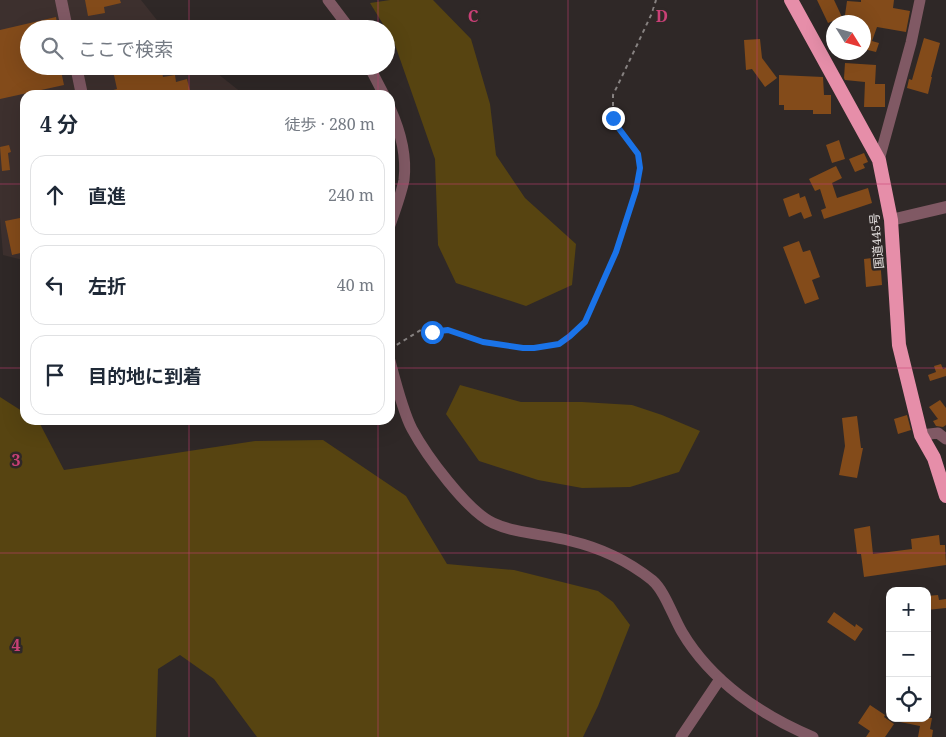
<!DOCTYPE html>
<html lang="ja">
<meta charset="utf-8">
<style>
body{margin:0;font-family:"Noto Serif","Noto Sans JP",serif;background:#f2f2f3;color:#1f2937}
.controls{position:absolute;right:15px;bottom:15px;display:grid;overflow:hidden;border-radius:10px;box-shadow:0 5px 20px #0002}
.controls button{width:45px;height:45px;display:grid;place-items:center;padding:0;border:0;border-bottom:1px solid #e0e1e3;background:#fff;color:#1f2937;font:25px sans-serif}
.compass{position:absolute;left:826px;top:15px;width:45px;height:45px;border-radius:50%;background:#fff;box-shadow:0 5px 20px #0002;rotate:127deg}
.stop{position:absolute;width:15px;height:15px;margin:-11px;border:4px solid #1a73e8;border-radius:50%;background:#fff}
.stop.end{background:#1a73e8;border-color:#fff;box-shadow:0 1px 5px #0008}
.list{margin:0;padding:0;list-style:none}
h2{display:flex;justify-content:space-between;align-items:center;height:65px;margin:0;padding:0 20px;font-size:21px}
h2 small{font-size:16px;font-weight:400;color:#747a83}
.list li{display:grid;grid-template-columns:32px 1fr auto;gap:15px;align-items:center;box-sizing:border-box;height:80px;margin:0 10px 10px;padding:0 10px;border:1px solid #e0e1e3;border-radius:15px}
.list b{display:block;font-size:19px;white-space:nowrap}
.list em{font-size:16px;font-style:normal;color:#747a83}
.icon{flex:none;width:28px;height:28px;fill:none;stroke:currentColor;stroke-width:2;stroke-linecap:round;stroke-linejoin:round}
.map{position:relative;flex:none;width:946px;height:737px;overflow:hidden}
.search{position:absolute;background:#fff;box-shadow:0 5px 20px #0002;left:20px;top:20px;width:375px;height:55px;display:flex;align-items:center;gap:12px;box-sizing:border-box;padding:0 18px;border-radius:28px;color:#747a83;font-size:19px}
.panel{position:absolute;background:#fff;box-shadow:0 5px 20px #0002;left:20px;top:90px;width:375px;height:335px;border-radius:15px}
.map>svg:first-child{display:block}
.built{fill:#3d302e}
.green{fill:#574411}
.building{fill:#834b1a}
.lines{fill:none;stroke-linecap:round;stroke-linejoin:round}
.path{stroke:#878281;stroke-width:2;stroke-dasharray:4 4;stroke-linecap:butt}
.minor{stroke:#805964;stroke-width:11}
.tertiary{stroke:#805964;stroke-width:12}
.trunk{stroke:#e68ea9;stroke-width:14}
.route{stroke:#1a73e8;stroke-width:6}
.grid{fill:none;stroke:#c94076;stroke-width:1;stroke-opacity:0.55}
.labels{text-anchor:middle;stroke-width:5;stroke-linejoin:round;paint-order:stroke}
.street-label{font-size:12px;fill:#e5e1e0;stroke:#2f2827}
.grid-label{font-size:16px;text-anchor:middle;font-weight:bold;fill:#c94076;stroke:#2f2827;stroke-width:5;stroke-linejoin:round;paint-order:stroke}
</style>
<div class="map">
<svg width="946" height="737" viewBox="0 0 946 737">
<rect width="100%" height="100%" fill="#2f2827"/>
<polygon class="built" points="0,0 141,0 164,29 29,29 29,66 208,66 242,93 241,95 25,95 25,274 23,260 3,255 0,218"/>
<g class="green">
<polygon points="390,0 433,0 471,39 490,104 496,155 525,198 576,244 572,285 526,306 456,283 438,245 435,159 394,42 370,3"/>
<polygon points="460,385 521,402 582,402 632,405 662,415 700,431 679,472 630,487 582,488 538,480 479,461 446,414"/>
<polygon points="0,397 25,413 25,420 36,420 39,422 64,470 255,441 323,440 406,496 447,564 514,570 598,591 613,602 630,625 598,706 583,737 257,737 214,679 180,655 158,669 156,737 0,737"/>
</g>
<g class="building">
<polygon points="85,0 120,0 121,3 104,7 105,13 88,16"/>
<polygon points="817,0 834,0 842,17 828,23"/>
<polygon points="861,0 894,0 893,8 910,11 906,32 877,27 872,41 879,43 876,52 864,49 864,22 844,22 847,1 861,2"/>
<polygon points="56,17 58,29 29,29 29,66 60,66 64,85 0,99 0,30"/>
<polygon points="924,38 940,43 931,77 932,77 928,94 907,88 909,79 912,80"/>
<polygon points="760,39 762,58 777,78 765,87 752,69 746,70 744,40"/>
<polygon points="845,63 876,65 875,84 885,84 885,107 864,107 865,82 845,80 844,78"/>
<polygon points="112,66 161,66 163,77 175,75 176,82 187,79 191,95 102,95 102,93 117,89"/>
<polygon points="779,75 823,77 824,95 831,95 831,114 813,114 813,110 784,110 784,105 779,105"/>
<polygon points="839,140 845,159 832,163 826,145"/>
<polygon points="9,145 11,152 8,153 10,170 2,171 0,147"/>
<polygon points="864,153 868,162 863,164 865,168 855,172 849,159"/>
<polygon points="836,166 842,178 832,183 837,198 868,188 872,203 824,219 821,210 826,208 820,189 815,191 809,179"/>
<polygon points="799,193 800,198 805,196 812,216 804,219 801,212 789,217 783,199"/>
<polygon points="25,217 25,252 12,255 5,221"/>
<polygon points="799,241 803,252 810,250 820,277 812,280 819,299 805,304 783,247"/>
<polygon points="880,257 882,285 866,287 864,259"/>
<polygon points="941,364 943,369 946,368 946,376 930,381 928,375 936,372 934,366"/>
<polygon points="940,400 946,408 946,425 943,427 936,426 933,421 938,419 929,407"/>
<polygon points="907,415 911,430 898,434 894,419"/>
<polygon points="857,416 861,448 863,448 857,478 839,475 845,446 842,418"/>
<polygon points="870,526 873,554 912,549 911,539 939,535 940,545 945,545 946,565 864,577 861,554 857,554 854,529"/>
<polygon points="938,595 939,600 946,599 946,608 927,610 927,596"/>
<polygon points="834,612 855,627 856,624 863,629 855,641 827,622"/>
<polygon points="870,705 885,715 884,717 894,724 885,737 866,737 870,731 858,723"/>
<polygon points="901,718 932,718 930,729 933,730 932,737 918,737 920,726 900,722"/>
</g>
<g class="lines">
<polyline class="path" points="390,349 424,328 432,333 448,330 483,342 523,349 534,348 559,344 570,337 585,322 616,252 636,190 640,168 638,154 613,118 613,95 637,45 652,13 656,0"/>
<g class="minor">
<polyline points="328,0 350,29"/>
<polyline points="369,66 384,95"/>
<path d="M390,108C400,130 407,155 404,180C401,195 395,211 390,225"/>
<polyline points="879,160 911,43 920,0"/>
<path d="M390,361C395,380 403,412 412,429C426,455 467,511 493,523C517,534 546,534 571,541C601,548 628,561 652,580C665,591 673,617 682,632C711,681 762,716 813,737"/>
<polyline points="921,435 938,433 946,439"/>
<polyline points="681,737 720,679"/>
</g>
<g class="tertiary">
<polyline points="61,0 67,29"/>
<polyline points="76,66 82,95"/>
<polyline points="891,220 946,207"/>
</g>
<polyline class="trunk" points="791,0 879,160 891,220 899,345 921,435 934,458 946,496"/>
</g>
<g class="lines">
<polyline class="route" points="432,332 448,330 483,342 523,348 534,348 559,344 570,336 585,322 616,252 636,190 640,168 638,154 617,126 613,118"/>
</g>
<path class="grid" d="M189,0V29M378,0V29M568,0V737M757,0V737M189,66V95M378,66V95M0,184H25M390,184H946M0,368H25M390,368H946M189,420V737M378,420V737M0,553H946"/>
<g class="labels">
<g class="street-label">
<text transform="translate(877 241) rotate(-95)" y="4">国道445号</text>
</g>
</g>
<g class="grid-label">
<text x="473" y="22">C</text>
<text x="662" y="22">D</text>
<text x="16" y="466">3</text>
<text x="16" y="651">4</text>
</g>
</svg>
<div class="controls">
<button>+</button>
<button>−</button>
<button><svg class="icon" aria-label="locate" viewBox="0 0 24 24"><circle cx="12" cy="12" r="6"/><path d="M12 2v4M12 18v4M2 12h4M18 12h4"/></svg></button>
</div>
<svg class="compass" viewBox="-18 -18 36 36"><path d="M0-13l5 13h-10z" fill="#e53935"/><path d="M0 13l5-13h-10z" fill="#747a83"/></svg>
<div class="stop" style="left:432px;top:332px"></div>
<div class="stop end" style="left:613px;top:118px"></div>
<div class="search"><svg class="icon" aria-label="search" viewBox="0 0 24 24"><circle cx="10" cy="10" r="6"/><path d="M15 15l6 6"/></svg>ここで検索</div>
<section class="panel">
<h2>4 分<small>徒歩 · 280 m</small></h2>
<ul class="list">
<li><svg class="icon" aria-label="ahead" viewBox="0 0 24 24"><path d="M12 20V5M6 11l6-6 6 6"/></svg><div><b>直進</b></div><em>240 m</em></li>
<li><svg class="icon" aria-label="left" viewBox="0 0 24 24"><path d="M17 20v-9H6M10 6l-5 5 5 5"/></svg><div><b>左折</b></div><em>40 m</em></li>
<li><svg class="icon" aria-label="arrive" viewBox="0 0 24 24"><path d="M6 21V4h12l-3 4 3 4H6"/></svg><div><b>目的地に到着</b></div></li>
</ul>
</section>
</div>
